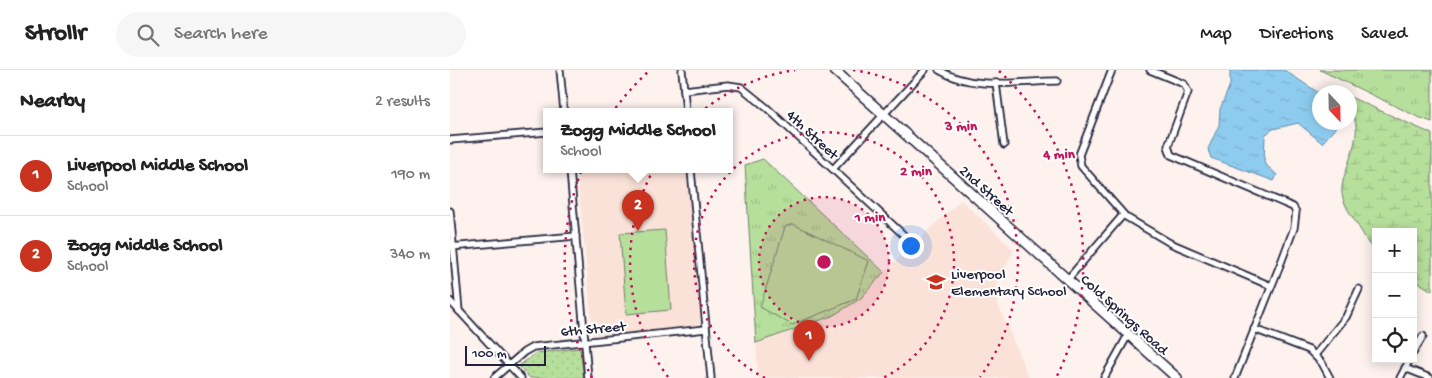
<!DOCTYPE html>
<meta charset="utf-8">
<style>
body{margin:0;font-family:"Gochi Hand",sans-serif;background:#f6f6f6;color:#222}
.controls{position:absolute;right:15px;bottom:15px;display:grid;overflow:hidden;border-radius:0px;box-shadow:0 2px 12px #0003}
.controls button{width:45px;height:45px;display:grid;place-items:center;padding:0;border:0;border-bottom:1px solid #e0e0e0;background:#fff;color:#222;font:25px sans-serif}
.compass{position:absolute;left:862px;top:15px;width:45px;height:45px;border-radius:50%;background:#fff;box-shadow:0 2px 12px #0003;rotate:158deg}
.scale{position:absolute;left:15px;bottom:12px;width:81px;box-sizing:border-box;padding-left:5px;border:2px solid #22223b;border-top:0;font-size:14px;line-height:18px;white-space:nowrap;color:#22223b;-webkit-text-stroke:4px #fff;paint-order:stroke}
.you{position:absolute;left:460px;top:175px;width:18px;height:18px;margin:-12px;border:4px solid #fff;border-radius:50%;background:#1a73e8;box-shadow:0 0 0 8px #1a73e833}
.badge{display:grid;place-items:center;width:32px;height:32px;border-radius:50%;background:#c8321e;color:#fff;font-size:16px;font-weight:700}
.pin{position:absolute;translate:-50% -41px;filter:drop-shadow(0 1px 2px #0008)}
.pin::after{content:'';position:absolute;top:26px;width:18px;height:15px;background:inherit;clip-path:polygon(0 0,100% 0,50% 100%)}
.popup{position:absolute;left:93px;top:38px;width:190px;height:65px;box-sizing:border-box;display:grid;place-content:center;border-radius:0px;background:#fff;filter:drop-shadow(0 1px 4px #0005);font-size:16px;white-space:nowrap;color:#767676}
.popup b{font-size:19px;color:#222}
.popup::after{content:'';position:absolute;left:50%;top:100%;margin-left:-10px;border:10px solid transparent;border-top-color:#fff}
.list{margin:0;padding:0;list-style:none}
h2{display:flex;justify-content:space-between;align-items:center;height:65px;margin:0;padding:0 20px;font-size:21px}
h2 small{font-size:16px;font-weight:400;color:#767676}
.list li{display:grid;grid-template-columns:32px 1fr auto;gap:15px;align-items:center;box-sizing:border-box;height:80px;padding:0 20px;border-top:1px solid #e0e0e0}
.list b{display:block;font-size:19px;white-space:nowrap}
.list p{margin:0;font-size:16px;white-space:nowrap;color:#767676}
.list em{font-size:16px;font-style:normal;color:#767676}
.icon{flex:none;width:28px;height:28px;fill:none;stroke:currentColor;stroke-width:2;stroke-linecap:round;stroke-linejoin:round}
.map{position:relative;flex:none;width:982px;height:308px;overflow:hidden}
header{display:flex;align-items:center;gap:30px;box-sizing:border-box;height:70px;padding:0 25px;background:#fff;border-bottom:1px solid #e0e0e0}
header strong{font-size:24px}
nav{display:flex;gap:28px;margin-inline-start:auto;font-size:18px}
.search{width:350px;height:45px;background:#f6f6f6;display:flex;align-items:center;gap:12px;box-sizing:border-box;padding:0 18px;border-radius:28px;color:#767676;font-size:19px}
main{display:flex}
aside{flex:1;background:#fff}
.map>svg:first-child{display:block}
.built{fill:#fae2d8}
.grass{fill:url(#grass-dots);stroke:#6c806c}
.wetland{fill:url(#wetland-marsh);stroke:#6c806c}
.park{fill:url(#park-tufts);stroke:#6c806c}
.pitch{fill:#b7df9c;stroke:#6c806c}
.water{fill:url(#water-ripples);stroke:#6388a7}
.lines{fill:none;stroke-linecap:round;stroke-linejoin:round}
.minor-casing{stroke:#22223b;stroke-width:9}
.primary-casing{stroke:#22223b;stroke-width:12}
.minor{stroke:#fff;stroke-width:5.5}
.primary{stroke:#fff;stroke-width:9}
.ring{fill:none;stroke:#c2185b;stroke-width:2.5;stroke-dasharray:2.5 5}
.labels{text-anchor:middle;stroke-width:4;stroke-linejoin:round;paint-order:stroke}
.street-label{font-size:15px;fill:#22223b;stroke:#fff}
.poi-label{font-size:15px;fill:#22223b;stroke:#fff;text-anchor:start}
.centre{fill:#c2185b;stroke:#fff;stroke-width:2.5}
.ring-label{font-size:15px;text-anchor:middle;font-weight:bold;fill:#c2185b;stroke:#fff;stroke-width:4;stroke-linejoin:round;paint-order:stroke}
</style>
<header>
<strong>Strollr</strong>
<div class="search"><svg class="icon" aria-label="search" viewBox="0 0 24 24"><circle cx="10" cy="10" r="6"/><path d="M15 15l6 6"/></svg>Search here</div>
<nav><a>Map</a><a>Directions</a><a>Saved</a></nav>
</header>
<main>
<aside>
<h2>Nearby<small>2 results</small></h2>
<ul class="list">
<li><span class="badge">1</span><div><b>Liverpool Middle School</b><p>School</p></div><em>190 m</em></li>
<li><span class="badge">2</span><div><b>Zogg Middle School</b><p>School</p></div><em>340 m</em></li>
</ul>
</aside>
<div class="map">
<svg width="982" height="308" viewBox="0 0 982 308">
<defs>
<pattern id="grass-dots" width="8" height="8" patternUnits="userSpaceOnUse" patternTransform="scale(1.25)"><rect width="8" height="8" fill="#b7df9c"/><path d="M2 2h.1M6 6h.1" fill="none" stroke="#9dbf87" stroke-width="1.8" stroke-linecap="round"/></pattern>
<pattern id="wetland-marsh" width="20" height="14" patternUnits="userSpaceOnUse" patternTransform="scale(1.25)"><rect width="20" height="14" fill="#b7df9c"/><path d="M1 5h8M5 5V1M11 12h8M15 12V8" fill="none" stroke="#9dbf87"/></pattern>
<pattern id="park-tufts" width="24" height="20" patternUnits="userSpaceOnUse" patternTransform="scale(1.25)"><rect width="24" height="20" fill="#b7df9c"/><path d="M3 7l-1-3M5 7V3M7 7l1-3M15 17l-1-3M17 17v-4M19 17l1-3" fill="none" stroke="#9dbf87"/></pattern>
<pattern id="water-ripples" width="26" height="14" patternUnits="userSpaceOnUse" patternTransform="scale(1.25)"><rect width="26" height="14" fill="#8eccef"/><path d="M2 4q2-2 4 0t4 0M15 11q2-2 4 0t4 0" fill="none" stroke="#7aafce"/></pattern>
</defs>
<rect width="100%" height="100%" fill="#fdf2ed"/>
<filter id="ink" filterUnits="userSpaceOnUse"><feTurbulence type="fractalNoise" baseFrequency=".02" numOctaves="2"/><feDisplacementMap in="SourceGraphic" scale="10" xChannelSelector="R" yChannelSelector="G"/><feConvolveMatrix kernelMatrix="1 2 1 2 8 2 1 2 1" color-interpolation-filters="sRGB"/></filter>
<g filter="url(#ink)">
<g class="built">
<polygon points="127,100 237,100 251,255 143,266"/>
<polygon points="511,130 564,180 543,223 579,308 308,308 306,273 382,246 410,229 434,202"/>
</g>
<polygon class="grass" points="130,278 134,308 80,308 69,296 86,283"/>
<path class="wetland" d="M900,27L982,64V221L963,209V162H926V181C917,175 916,168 910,159C903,147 890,132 892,117C894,97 917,59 900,42Z"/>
<g class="park">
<polygon points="870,0 982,0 982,52 968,47"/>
<polygon points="313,89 434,202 410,229 382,246 306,273 295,95"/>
</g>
<g class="pitch">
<polygon points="343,154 419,191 406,229 342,255 310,237 335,157"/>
<polygon points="215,160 221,240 176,244 170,163"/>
</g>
<polygon class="water" points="780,0 834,0 869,23 869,52 889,54 872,73 848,53 823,59 815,65 814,93 827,105 824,111 761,88 758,79 769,55 770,39 780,15"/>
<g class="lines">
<g class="minor-casing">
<g id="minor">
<polyline points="110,0 114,42"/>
<polyline points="232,0 236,42"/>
<path d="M489,0C523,21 569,11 607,11"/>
<polyline points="662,0 629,85 631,96 676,147 720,173 821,216"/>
<polyline points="700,0 734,14 738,22 718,76 721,85 843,137 846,142 844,158 832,190 785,308"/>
<polyline points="546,13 554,75"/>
<polyline points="234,20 278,15 291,17 317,38 459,170"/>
<polyline points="0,70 97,62"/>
<polyline points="383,99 475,0"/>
<polyline points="120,100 138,308"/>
<polyline points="241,100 261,308"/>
<polyline points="0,141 9,241"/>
<polyline points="0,177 126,166"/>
<polyline points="617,210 673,145"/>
<polyline points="0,231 71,308"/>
<polyline points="804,259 859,280 872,293 880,308"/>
<polyline points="963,283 973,266"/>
<polyline points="865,285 896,247 909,219"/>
<polyline points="955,298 980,308"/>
<polyline points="44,308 74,282 83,277 256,259"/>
<polyline points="654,308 678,265"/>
<polyline points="950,308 960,289"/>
</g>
</g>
<g class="primary-casing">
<polyline id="primary" points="384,0 727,308"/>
</g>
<use href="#minor" class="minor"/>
<use href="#primary" class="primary"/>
</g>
</g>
<circle cx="374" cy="192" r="65" fill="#c2185b" fill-opacity=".12"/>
<g class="ring">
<circle cx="374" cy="192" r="65"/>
<path d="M315 308A130 130 0 1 1 433 308"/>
<path d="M218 307A194 194 0 0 1 345 0M403 0A194 194 0 0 1 530 307"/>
<path d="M142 308A259 259 0 0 1 199 1M549 1A259 259 0 0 1 606 308"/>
</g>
<defs>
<g id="school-bare" transform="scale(1.5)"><path d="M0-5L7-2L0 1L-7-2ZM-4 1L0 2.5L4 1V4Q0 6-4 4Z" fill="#c8321e" stroke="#fff" stroke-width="2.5" paint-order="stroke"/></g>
</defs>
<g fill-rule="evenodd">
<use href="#school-bare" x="486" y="212"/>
</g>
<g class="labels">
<g class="street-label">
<text transform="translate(363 64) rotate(43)" y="5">4th Street</text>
<text transform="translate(537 120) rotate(42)" y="5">2nd Street</text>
<text transform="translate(675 244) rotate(42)" y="5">Cold Springs Road</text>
<text transform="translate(143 258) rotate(-5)" y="5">6th Street</text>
</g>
<g class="poi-label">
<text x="501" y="208">Liverpool<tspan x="501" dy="17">Elementary School</tspan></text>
</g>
</g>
<circle cx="374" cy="192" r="8" class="centre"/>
<g class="ring-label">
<text x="511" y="60">3 min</text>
<text x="609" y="88">4 min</text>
<text x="466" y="105">2 min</text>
<text x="420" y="151">1 min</text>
</g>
</svg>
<div class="controls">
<button>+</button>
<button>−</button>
<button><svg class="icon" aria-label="locate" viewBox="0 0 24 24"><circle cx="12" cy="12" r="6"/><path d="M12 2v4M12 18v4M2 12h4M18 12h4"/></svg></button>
</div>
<svg class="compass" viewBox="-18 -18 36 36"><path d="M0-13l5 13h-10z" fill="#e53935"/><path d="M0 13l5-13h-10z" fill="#767676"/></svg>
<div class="scale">100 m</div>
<div class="you"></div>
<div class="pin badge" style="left:359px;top:291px">1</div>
<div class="pin badge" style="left:188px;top:161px">2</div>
<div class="popup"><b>Zogg Middle School</b>School</div>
</div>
</main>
